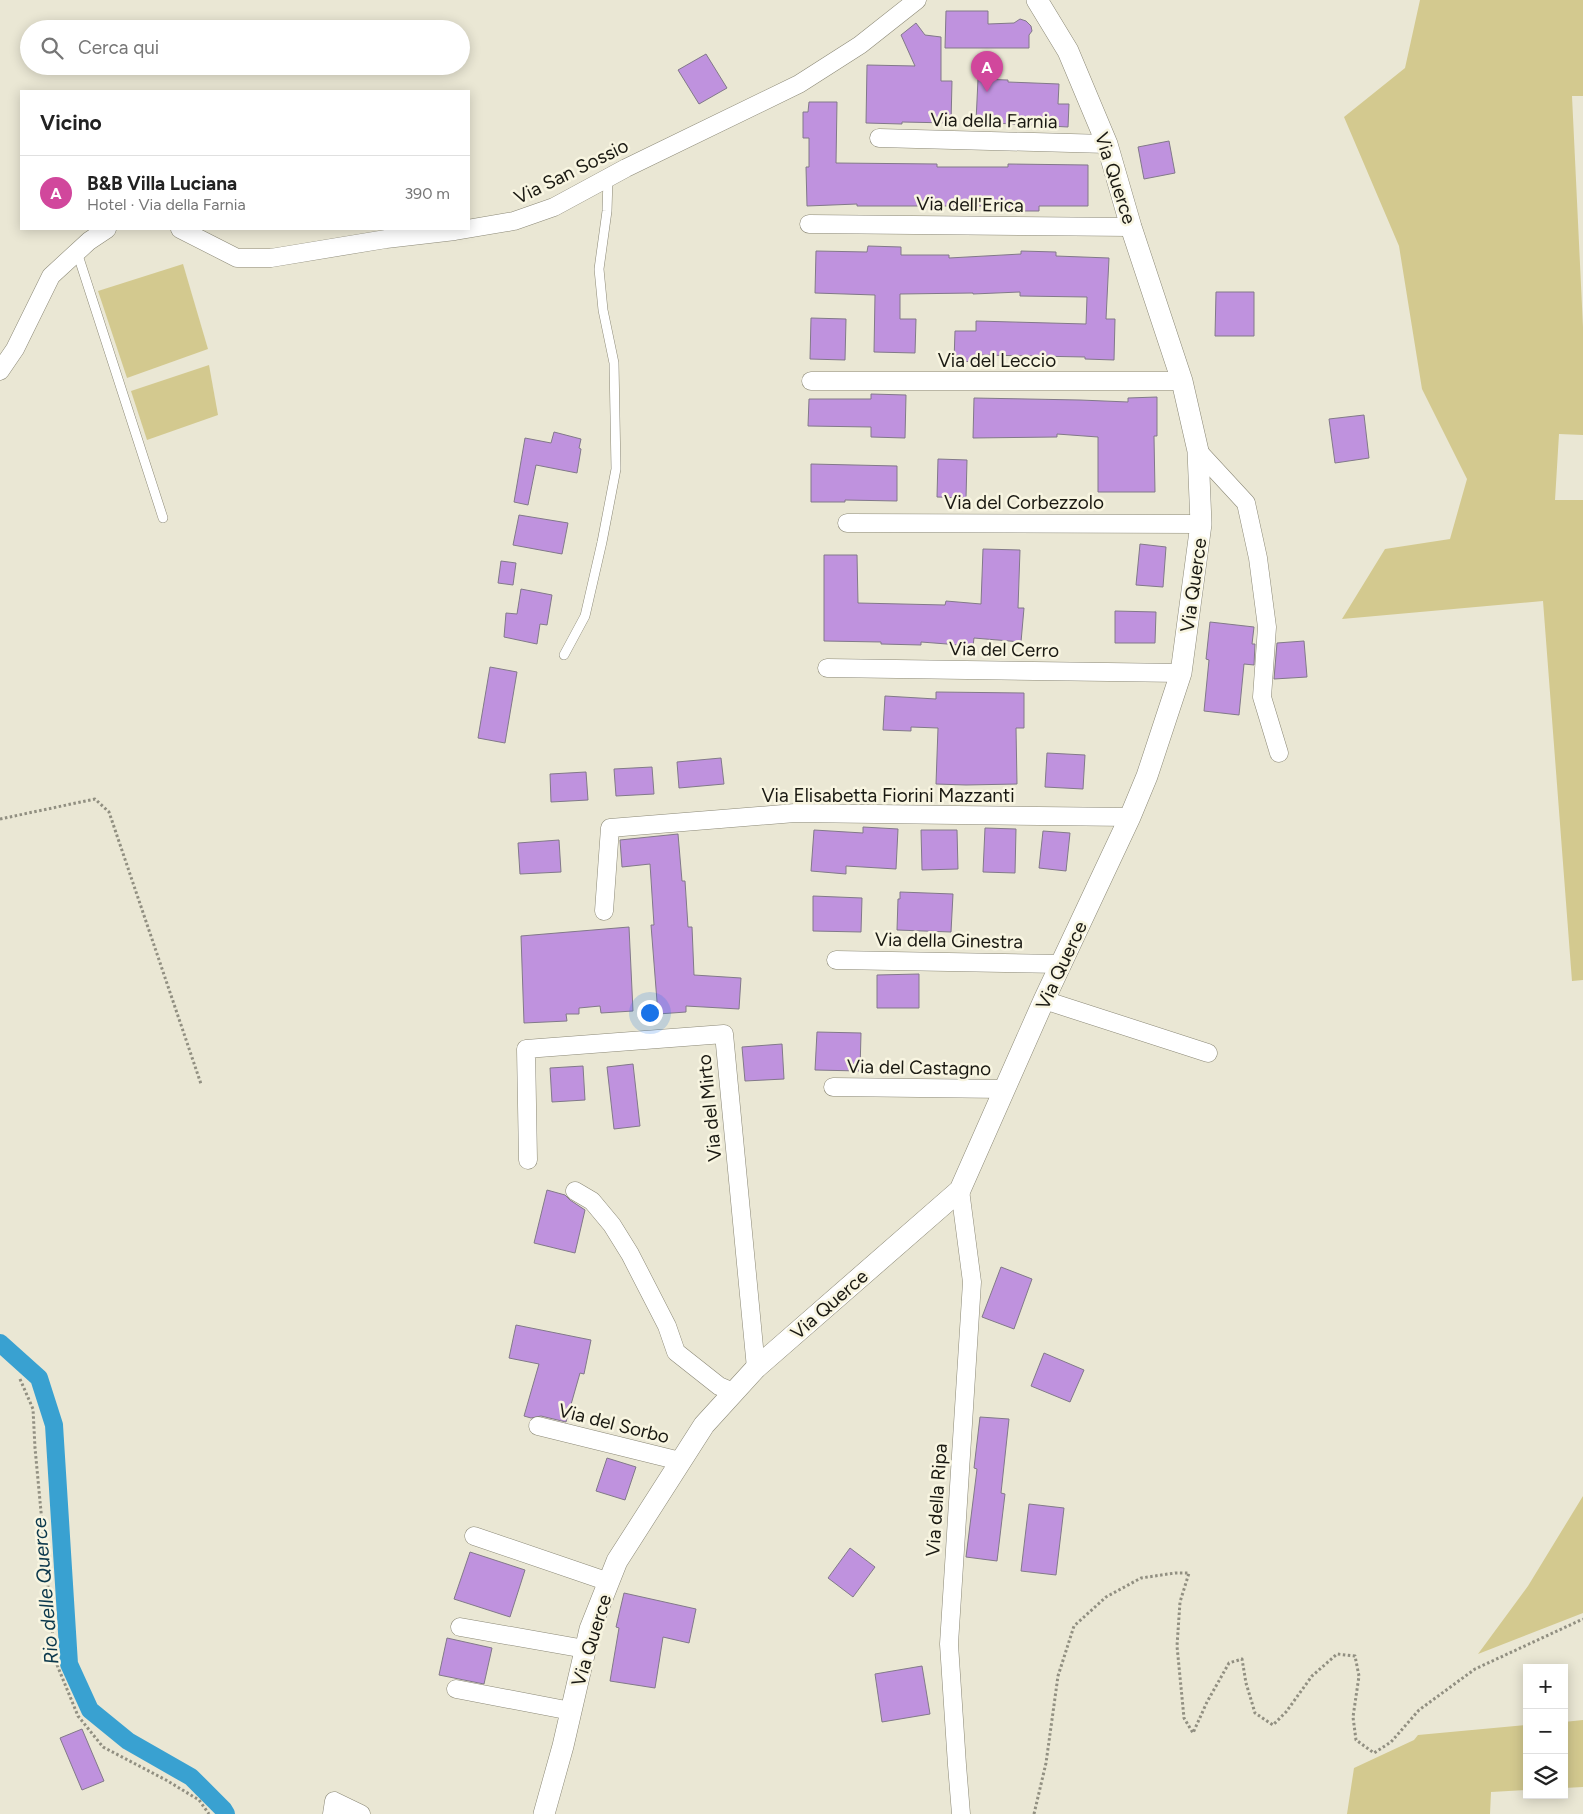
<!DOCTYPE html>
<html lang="it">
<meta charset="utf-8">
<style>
body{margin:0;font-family:Figtree,sans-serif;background:#f6f6f6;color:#222}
.controls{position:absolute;right:15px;bottom:15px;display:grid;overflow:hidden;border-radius:0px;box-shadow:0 2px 12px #0003}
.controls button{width:45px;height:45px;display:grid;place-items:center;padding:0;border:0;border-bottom:1px solid #e0e0e0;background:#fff;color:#222;font:25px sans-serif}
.you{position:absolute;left:649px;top:1012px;width:18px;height:18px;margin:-12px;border:4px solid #fff;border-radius:50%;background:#1a73e8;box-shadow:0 0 0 8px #1a73e833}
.badge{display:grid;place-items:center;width:32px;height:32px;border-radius:50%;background:#397865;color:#fff;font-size:16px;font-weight:700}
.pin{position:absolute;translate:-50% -41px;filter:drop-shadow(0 1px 2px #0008)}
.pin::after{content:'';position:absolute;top:26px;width:18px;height:15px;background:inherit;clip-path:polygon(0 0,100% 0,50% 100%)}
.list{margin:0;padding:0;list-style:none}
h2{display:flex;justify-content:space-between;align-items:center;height:65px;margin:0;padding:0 20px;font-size:21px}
h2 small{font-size:16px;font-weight:400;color:#767676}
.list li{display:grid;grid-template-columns:32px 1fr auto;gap:15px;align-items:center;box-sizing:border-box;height:75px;padding:0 20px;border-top:1px solid #e0e0e0}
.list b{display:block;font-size:19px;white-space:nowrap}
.list p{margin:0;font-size:16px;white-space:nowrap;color:#767676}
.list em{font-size:16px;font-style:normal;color:#767676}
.icon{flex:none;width:28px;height:28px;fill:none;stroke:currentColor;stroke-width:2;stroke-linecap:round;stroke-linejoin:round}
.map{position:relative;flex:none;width:1583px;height:1814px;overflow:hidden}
.search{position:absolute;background:#fff;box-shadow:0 2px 12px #0003;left:20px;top:20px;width:450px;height:55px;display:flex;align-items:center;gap:12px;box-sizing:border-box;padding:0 18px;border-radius:28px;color:#767676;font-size:19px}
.panel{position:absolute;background:#fff;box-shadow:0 2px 12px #0003;left:20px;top:90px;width:450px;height:140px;border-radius:0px}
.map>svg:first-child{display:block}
.green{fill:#d3c98f}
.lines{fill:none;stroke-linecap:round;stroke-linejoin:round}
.canal{stroke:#39a1d1;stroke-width:18}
.building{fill:#bf92de;stroke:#827989}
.service-casing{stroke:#8b8876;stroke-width:10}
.minor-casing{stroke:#8b8876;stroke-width:19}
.tertiary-casing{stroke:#8b8876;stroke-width:22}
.path{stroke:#918f81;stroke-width:3;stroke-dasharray:2.5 2.5;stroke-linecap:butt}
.service{stroke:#fff;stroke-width:9}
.minor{stroke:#fff;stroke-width:18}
.tertiary{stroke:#fff;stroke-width:21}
.labels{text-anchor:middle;stroke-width:5;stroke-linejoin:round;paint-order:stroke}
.street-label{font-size:19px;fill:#1a1912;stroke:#f8f5e1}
.water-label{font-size:20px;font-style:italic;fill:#0b384c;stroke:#f8f5e1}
</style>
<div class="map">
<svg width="1583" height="1814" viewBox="0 0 1583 1814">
<rect width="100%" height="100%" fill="#eae7d4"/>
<g class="green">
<polygon points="1420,0 1583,0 1583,96 1572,96 1583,327 1583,435 1559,434 1555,500 1583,500 1583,980 1572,981 1543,601 1342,619 1385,549 1450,539 1467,479 1422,389 1399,246 1344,117 1405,68"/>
<polygon points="183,264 208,349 127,378 98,291"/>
<polygon points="209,365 218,415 147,440 131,391"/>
<polygon points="1583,1496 1583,1613 1478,1654 1528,1586"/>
<polygon points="1583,1720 1583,1787 1564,1788 1564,1722"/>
<polygon points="1527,1725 1527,1790 1491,1792 1490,1814 1347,1814 1354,1768 1414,1740 1418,1735"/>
</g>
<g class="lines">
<polyline class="canal" points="0,1343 39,1378 54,1425 69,1664 90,1710 128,1741 191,1777 223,1809 226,1814"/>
</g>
<g class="building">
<polygon points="946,11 988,11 988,24 1014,23 1020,19 1026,21 1031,26 1032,31 1029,35 1029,48 945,48"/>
<polygon points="916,23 925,35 941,37 941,81 952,81 951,123 902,122 902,124 866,123 867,65 915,66 901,35"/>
<polygon points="706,54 727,88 699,104 678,70"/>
<polygon points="978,79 1008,80 1008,82 1059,84 1058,104 1069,104 1068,127 976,122"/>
<polygon points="809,102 837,102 836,163 937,164 937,167 1008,167 1008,164 1088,165 1088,206 1039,206 1039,211 1007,211 1007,206 857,206 857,204 807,206 806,167 809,167 809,138 803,138 803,112 808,112"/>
<polygon points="1169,141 1175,173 1144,179 1138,147"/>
<polygon points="868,246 901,247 901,255 949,255 949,258 1021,254 1021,251 1056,252 1056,256 1109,258 1106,319 1115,319 1114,360 1085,359 1085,357 981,355 981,362 954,361 955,331 976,331 976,321 1086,324 1087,297 1020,296 1020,292 973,294 973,293 900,294 900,319 916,319 915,353 874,352 875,295 815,293 816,251 867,252"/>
<polygon points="1216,292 1254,292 1254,336 1215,336"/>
<polygon points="811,318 846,319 845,360 810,359"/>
<polygon points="871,394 906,395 905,438 871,437 871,427 808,426 809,399 871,399"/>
<polygon points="1157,397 1157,436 1154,436 1155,492 1098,492 1098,437 1057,434 1057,437 973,438 974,398 1080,400 1128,402 1128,398"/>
<polygon points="1364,415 1369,458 1335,463 1329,419"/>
<polygon points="554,432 581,439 579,448 581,449 577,473 536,465 528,505 514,502 525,438 551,443"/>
<polygon points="938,459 967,460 966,498 937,497"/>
<polygon points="811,464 897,466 897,501 845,500 845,502 811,502"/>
<polygon points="519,515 568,523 562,554 513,545"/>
<polygon points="1140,544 1166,547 1163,587 1136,585"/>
<polygon points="983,549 1020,550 1018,608 1024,608 1021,642 974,638 973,646 921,642 921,645 881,644 881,642 824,641 824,555 857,555 858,603 945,605 946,601 981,604"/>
<polygon points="501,561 516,563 513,585 498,583"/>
<polygon points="521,589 552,595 547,625 540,624 537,644 504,637 506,613 517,614"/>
<polygon points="1115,611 1156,612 1155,643 1115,643"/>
<polygon points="1210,622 1254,627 1252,644 1255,644 1254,665 1244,664 1239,715 1204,711 1209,660 1206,659"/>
<polygon points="1304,641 1307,677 1274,679 1277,643"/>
<polygon points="490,667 517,672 505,743 478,738"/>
<polygon points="936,692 1024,693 1024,728 1016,728 1017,784 966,785 936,784 938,728 911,727 911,731 883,730 885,696 936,699"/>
<polygon points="1047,753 1085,755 1083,789 1045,787"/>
<polygon points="721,758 724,784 679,788 677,762"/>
<polygon points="652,767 654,794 616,796 614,769"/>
<polygon points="586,772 588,800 551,802 550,774"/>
<polygon points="863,827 898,829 896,869 846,866 846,874 811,871 814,830 863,833"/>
<polygon points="985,828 1016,829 1015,873 983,872"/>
<polygon points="921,830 957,830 958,869 922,870"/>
<polygon points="1043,831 1070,833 1066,871 1039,868"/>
<polygon points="678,834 682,881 685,881 688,927 692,927 694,975 741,978 739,1009 686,1006 686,1012 658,1014 651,925 654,925 650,864 622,867 620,840"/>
<polygon points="559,840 561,872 520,874 518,843"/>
<polygon points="900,892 953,894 951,932 897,930 898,899 900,899"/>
<polygon points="813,896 862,898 861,932 813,931"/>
<polygon points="629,927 633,1011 601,1013 600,1006 579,1008 579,1014 566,1014 567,1021 524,1023 521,936"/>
<polygon points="919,974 919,1008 877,1008 877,975"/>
<polygon points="817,1032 861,1033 860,1071 815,1070"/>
<polygon points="782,1044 784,1079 745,1081 742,1047"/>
<polygon points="633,1064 640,1126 614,1129 607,1067"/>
<polygon points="583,1066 585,1100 552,1102 550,1068"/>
<polygon points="547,1190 565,1195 570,1200 585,1210 575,1253 534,1243"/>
<polygon points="1001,1267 1032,1279 1014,1329 982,1317"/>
<polygon points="516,1325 591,1340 584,1374 580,1373 566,1422 541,1416 531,1418 524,1416 539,1364 509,1358"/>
<polygon points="1044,1353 1084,1370 1070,1402 1031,1386"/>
<polygon points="980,1417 1009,1419 1001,1493 1005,1494 997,1561 966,1557 977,1469 974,1468"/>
<polygon points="607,1458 636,1467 625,1500 596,1491"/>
<polygon points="1029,1504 1064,1508 1056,1575 1021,1571"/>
<polygon points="850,1548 875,1567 853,1597 828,1578"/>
<polygon points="470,1552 525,1570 510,1617 454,1599"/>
<polygon points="624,1593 696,1609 689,1643 663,1637 655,1688 610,1681 619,1628 616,1627"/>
<polygon points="447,1638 492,1648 484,1684 439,1675"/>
<polygon points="922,1666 930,1714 882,1722 875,1674"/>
<polygon points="82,1729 104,1781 82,1790 60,1738"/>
</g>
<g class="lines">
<g class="service-casing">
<g id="service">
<polyline points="77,252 163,518"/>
<polyline points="564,655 585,616 602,542 616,469 614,363 603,310 599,269 607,211 608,178"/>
</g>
</g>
<g class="minor-casing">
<g id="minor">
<polyline points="879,138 1107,144"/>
<polyline points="809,224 1131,227"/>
<polyline points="180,229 237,258 271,258 386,239 455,231 514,221 554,207 626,168 799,84 860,45 917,0"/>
<polyline points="0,371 15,349 51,276 89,241 107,229"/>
<polyline points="811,381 1182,381"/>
<polyline points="1198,451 1246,503 1258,558 1267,627 1262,697 1279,753"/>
<polyline points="847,523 1201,524"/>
<polyline points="827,668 1181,673"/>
<polyline points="604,911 610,828 795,813 1130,817"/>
<polyline points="836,960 1062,964"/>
<polyline points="1044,1000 1208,1053"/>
<polyline points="833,1087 1004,1089"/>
<polyline points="528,1160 526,1049 724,1034 756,1368"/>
<polyline points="960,1190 972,1282 949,1644 957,1765 961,1814"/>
<polyline points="575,1191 592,1201 612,1225 630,1254 667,1326 676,1352 719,1386 733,1392"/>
<polyline points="538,1426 680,1461"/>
<polyline points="474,1536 609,1582"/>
<polyline points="460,1627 585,1649"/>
<polyline points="456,1689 571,1711"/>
<polyline points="332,1814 334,1801 361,1814"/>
</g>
</g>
<g class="tertiary-casing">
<polyline id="tertiary" points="544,1814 563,1746 590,1629 617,1561 704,1425 756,1368 960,1190 1044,1000 1130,817 1147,776 1181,673 1201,524 1198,451 1182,381 1131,227 1107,144 1068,51 1037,0"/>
</g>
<g class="path">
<polyline points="0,819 95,799 109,812 201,1084"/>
<polyline points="20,1379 33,1409 35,1448 55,1660 78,1716 103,1747 166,1780 199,1800 209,1814"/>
<polyline points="1034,1814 1046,1763 1058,1676 1074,1626 1106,1597 1141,1578 1175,1573 1189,1573 1180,1602 1177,1646 1184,1718 1193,1733 1207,1702 1229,1663 1242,1659 1246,1683 1255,1713 1273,1725 1286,1712 1312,1676 1337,1654 1355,1656 1359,1676 1353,1717 1356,1740 1374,1753 1391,1742 1419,1710 1475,1669 1583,1619"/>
</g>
<use href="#service" class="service"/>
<use href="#minor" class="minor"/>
<use href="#tertiary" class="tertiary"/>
</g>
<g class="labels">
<g class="street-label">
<text transform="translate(994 120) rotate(1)" y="7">Via della Farnia</text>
<text transform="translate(571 171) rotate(-26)" y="7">Via San Sossio</text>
<text transform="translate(1116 178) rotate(72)" y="7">Via Querce</text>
<text transform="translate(970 204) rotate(1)" y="7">Via dell'Erica</text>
<text x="997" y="367">Via del Leccio</text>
<text x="1024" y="509">Via del Corbezzolo</text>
<text transform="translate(1193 585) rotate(-82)" y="7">Via Querce</text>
<text transform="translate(1004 649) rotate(1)" y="7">Via del Cerro</text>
<text x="888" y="802">Via Elisabetta Fiorini Mazzanti</text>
<text transform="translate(949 940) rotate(1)" y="7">Via della Ginestra</text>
<text transform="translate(1061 965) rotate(-65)" y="7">Via Querce</text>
<text transform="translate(919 1067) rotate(1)" y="7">Via del Castagno</text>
<text transform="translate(709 1108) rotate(-96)" y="7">Via del Mirto</text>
<text transform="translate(829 1304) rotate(-41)" y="7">Via Querce</text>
<text transform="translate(614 1423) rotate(14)" y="7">Via del Sorbo</text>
<text transform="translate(936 1500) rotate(-86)" y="7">Via della Ripa</text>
<text transform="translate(591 1640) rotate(-73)" y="7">Via Querce</text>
</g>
<g class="water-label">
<text transform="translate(45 1591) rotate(-95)" y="7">Rio delle Querce</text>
</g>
</g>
</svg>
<div class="controls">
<button>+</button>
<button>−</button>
<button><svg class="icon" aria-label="layers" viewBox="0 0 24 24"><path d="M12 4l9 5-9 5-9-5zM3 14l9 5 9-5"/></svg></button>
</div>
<div class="you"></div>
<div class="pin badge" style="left:987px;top:92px;background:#d1479c">A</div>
<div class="search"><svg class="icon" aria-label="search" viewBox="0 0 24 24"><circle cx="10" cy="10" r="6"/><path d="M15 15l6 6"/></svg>Cerca qui</div>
<section class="panel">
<h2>Vicino<small></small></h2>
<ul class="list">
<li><span class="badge" style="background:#d1479c">A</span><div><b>B&amp;B Villa Luciana</b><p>Hotel · Via della Farnia</p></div><em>390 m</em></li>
</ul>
</section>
</div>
